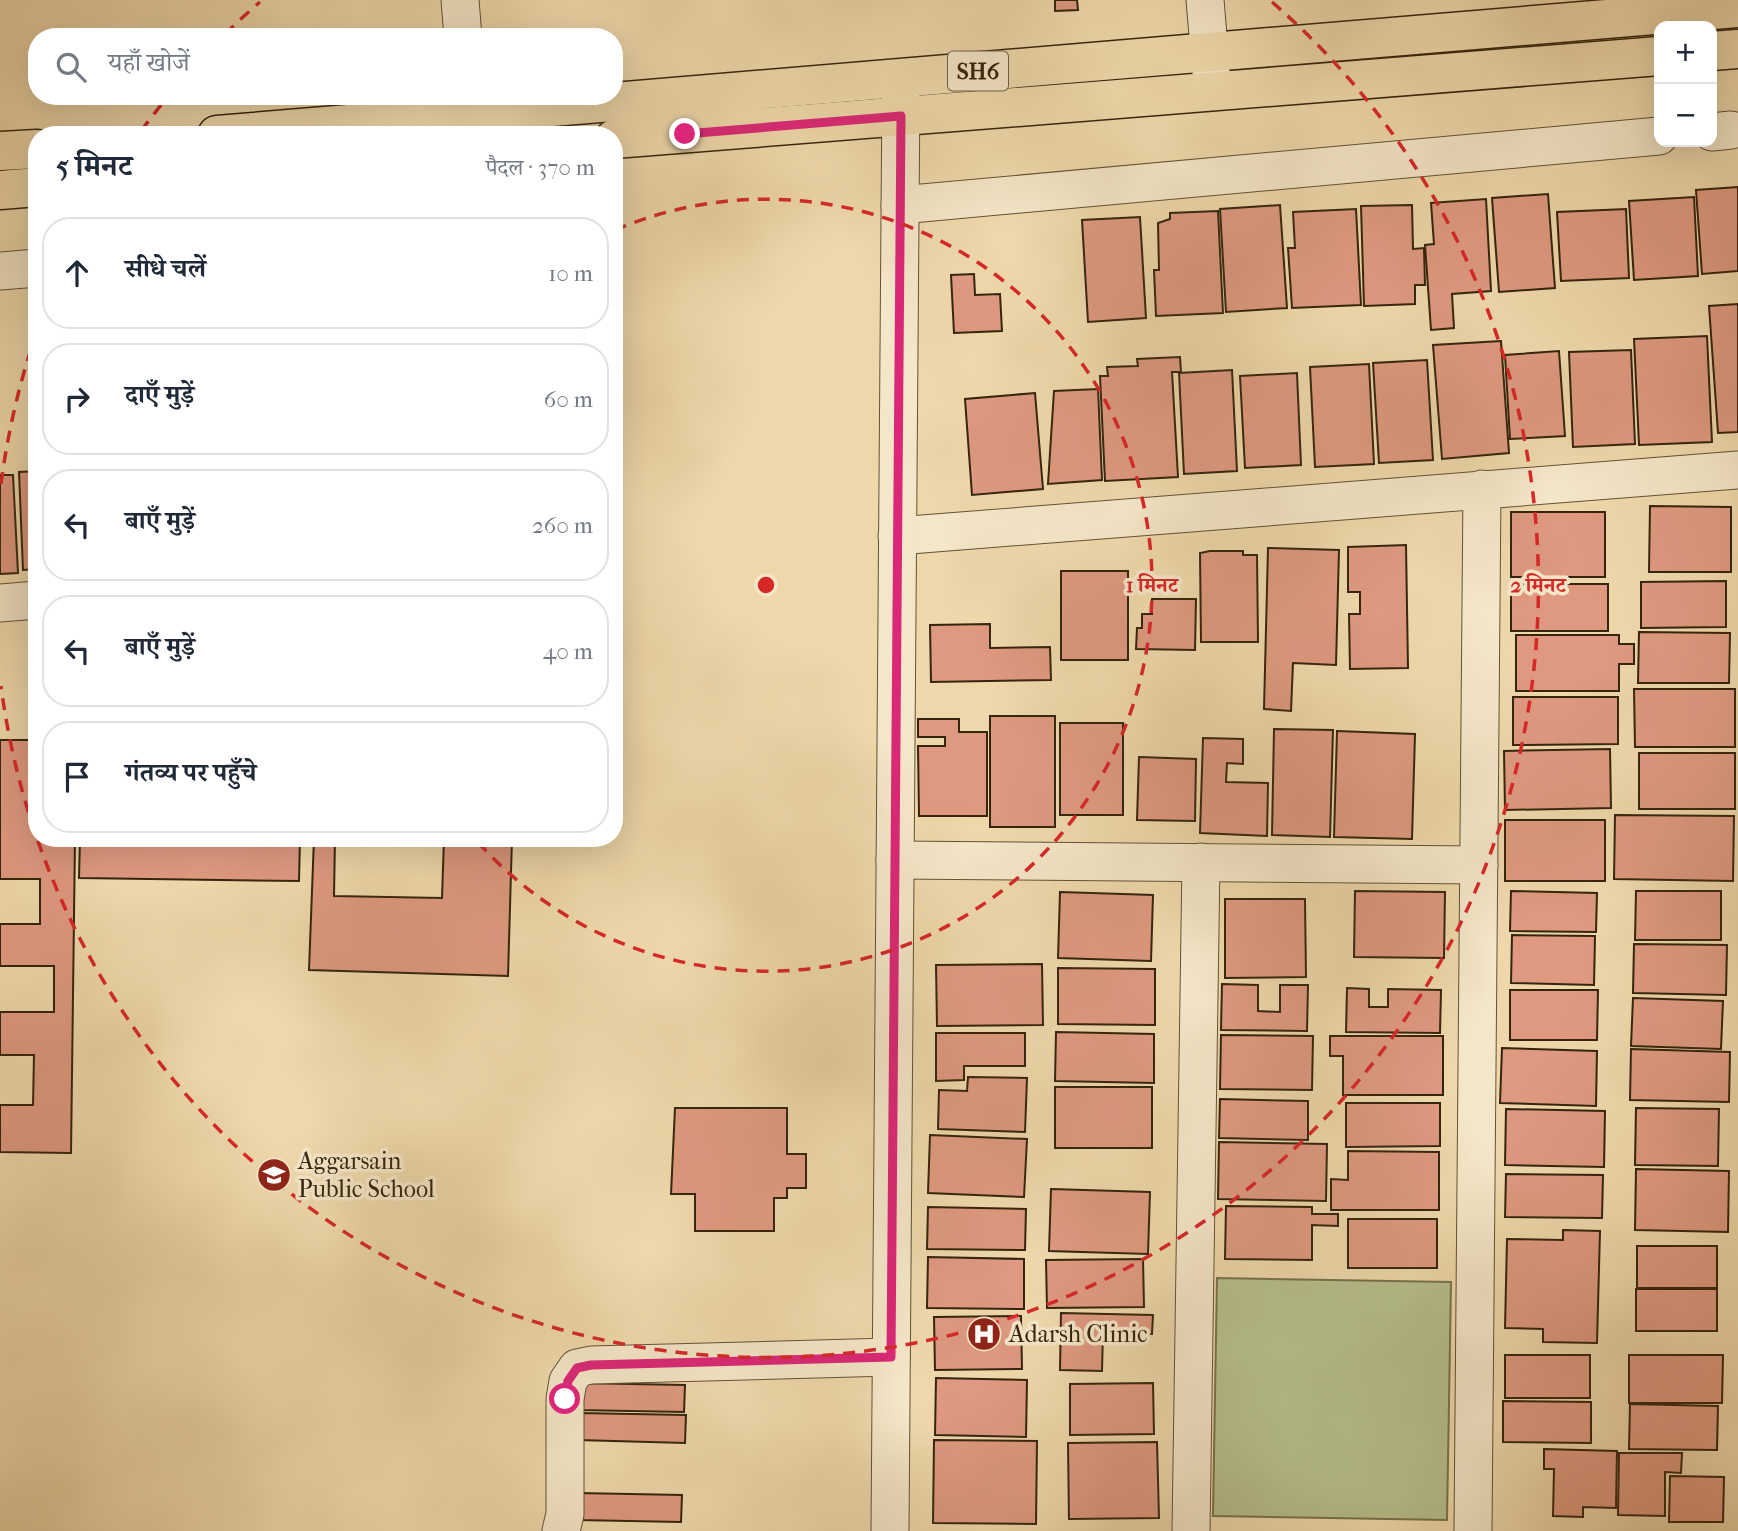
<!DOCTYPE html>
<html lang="hi">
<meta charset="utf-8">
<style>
body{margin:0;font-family:"IM FELL French Canon","Noto Serif Devanagari",serif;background:#f6f6f7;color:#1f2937}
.controls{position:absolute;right:21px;top:21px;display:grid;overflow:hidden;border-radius:14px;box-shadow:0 7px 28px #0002}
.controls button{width:63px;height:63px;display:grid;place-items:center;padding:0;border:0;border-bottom:2px solid #e0e1e3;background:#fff;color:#1f2937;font:35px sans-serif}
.stop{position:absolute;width:21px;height:21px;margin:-16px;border:5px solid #db2777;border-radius:50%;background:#fff}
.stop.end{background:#db2777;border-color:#fff;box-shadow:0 2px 7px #0008}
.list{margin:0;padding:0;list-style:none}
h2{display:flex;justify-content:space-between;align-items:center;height:91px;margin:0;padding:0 28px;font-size:30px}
h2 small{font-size:23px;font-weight:400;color:#747a83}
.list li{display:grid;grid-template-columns:46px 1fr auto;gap:21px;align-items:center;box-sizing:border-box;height:112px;margin:0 14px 14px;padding:0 14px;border:2px solid #e0e1e3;border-radius:28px}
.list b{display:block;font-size:26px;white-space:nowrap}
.list em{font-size:23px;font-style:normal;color:#747a83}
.icon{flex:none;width:38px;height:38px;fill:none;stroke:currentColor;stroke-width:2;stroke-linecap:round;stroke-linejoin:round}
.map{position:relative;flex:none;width:1738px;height:1531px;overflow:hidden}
.search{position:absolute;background:#fff;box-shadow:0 7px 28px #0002;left:28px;top:28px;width:595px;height:77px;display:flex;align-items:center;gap:18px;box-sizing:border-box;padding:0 24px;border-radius:28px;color:#747a83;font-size:26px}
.panel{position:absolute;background:#fff;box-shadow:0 7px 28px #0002;left:28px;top:126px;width:595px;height:721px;border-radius:28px}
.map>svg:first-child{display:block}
.green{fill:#b6bf8b;stroke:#76724c;stroke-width:2}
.building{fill:#de9980;stroke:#35250d;stroke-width:2}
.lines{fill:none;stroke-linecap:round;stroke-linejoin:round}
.minor-casing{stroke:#635234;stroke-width:39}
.major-casing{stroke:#35250d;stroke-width:41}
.minor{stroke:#f4e6c8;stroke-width:37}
.major{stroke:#eed8ab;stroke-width:38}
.route{stroke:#db2777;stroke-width:9}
.ring{fill:none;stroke:#d62828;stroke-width:3.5;stroke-dasharray:12 9}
.labels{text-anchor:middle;stroke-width:7;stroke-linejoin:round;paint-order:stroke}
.shield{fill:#f4e6c8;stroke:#6e5f45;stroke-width:2}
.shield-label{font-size:23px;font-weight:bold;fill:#35250d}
.poi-label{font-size:24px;fill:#35250d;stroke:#f4e6c8;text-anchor:start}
.centre{fill:#d62828;stroke:#f4e6c8;stroke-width:3.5}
.ring-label{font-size:21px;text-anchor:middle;font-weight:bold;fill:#d62828;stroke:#f4e6c8;stroke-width:7;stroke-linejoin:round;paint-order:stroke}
</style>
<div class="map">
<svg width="1738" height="1531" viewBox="0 0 1738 1531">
<rect width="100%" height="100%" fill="#eed8ab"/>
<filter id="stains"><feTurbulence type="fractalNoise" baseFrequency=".00286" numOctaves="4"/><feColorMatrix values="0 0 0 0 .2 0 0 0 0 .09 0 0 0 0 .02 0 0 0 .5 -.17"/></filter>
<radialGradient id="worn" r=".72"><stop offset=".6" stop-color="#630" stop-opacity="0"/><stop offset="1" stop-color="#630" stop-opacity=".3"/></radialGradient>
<polygon class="green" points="1217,1278 1451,1282 1447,1520 1213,1516"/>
<g class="building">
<polygon points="1055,0 1077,0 1078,10 1055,11"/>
<polygon points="1738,187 1738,271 1702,274 1696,190"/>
<polygon points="1548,194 1555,288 1499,292 1492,198"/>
<polygon points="1694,197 1698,276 1634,280 1629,201"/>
<polygon points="1486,199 1491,291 1452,294 1454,328 1431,330 1425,245 1434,244 1431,203"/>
<polygon points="1280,205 1287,308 1226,312 1220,209"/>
<polygon points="1412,205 1413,249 1424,248 1425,285 1415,285 1415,304 1364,306 1361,206"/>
<polygon points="1356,209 1361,305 1292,308 1288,248 1295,248 1293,212"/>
<polygon points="1626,209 1629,278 1561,281 1557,212"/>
<polygon points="1218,211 1223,313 1156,316 1154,270 1159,270 1158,223 1170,219 1170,213"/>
<polygon points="1140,217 1146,318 1088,322 1082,220"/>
<polygon points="974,274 975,295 1000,294 1002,331 954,333 951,275"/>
<polygon points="1738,304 1738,432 1718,433 1709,306"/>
<polygon points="1707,336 1712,442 1639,445 1634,339"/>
<polygon points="1501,341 1509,453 1442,459 1433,345"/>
<polygon points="1631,350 1635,444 1573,447 1569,352"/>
<polygon points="1559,351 1565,436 1510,439 1505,355"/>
<polygon points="1180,357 1181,372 1172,372 1178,477 1105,481 1100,376 1108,376 1107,367 1138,366 1137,359"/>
<polygon points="1427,360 1433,460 1379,463 1373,363"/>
<polygon points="1369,364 1374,464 1315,467 1310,367"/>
<polygon points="1232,370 1237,471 1184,474 1179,373"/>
<polygon points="1297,373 1301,465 1245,468 1240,376"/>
<polygon points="1098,389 1102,480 1048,484 1054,391"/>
<polygon points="1035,393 1043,489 972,495 965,399"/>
<polygon points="37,471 37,569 23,570 19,472"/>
<polygon points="0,475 13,475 18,573 0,574"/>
<polygon points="1650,506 1731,507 1731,572 1649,572"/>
<rect x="1511" y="512" width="94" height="65"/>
<polygon points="1406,545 1408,668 1350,669 1349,614 1360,614 1360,592 1348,592 1348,547"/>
<polygon points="1268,548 1339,550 1336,665 1293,663 1291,711 1264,709"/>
<polygon points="1210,551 1243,551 1243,555 1257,555 1258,642 1201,642 1200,553"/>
<rect x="1061" y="571" width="67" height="89"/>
<polygon points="1726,581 1726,627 1641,628 1641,582"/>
<rect x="1511" y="584" width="97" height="47"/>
<polygon points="1152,599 1196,599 1195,650 1136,649 1137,628 1142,628 1142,614 1152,614"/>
<polygon points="990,624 990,648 1050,647 1051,680 931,682 930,625"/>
<polygon points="1639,632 1730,633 1729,683 1638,683"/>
<polygon points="1516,635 1619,635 1619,644 1634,644 1634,664 1619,664 1619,691 1516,691"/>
<polygon points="1634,689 1735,689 1735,747 1635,747"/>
<polygon points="1513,697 1618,697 1618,744 1513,745"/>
<rect x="990" y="716" width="65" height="111"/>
<polygon points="918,719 959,719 959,732 987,732 987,816 919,816 918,746 945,746 945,737 918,737"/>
<rect x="1060" y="723" width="63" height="92"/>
<polygon points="1274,729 1333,730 1330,837 1272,835"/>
<polygon points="1337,731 1415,734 1412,839 1334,837"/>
<polygon points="1203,738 1243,739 1243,764 1227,763 1226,782 1268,783 1267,836 1200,833"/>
<polygon points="0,740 37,740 37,838 75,838 71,1153 0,1152 0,1105 33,1105 34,1055 0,1055 0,1012 54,1012 54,966 0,966 0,924 40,924 40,879 0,879"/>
<polygon points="1610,749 1611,808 1505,810 1504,751"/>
<rect x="1639" y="753" width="96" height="56"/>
<polygon points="1139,757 1196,759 1195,821 1137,820"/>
<polygon points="1615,815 1734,816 1733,881 1614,879"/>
<rect x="1505" y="820" width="100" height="61"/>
<polygon points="80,838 300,838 299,881 79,878"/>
<polygon points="314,838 335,838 334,896 442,898 444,838 512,838 508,976 309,970"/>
<polygon points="1355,891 1445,892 1444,958 1354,957"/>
<polygon points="1511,891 1597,893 1596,932 1510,931"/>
<polygon points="1636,891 1721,891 1721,940 1635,940"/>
<polygon points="1060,892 1153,895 1151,961 1058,958"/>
<polygon points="1225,899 1305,899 1306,977 1225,978"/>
<polygon points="1512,935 1595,936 1594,985 1511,983"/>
<polygon points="1634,944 1727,945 1726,995 1633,993"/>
<polygon points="1042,964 1043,1025 937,1026 936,965"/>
<polygon points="1058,968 1155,969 1155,1025 1058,1024"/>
<polygon points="1222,984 1258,985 1258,1011 1280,1012 1280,985 1308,985 1307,1031 1221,1030"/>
<polygon points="1347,988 1369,989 1369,1007 1388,1007 1388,989 1441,990 1440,1033 1346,1032"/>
<polygon points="1510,990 1598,990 1597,1040 1510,1040"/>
<polygon points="1633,998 1723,1001 1721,1049 1631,1046"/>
<polygon points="1056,1032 1154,1034 1154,1083 1055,1081"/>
<polygon points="936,1033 1025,1033 1025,1066 964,1066 964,1080 936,1081"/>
<polygon points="1221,1035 1313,1036 1312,1090 1220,1089"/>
<polygon points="1330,1036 1443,1036 1443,1095 1343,1095 1343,1056 1330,1056"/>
<polygon points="1502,1048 1597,1051 1596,1106 1500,1103"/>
<polygon points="1631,1049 1730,1052 1729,1102 1630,1100"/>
<polygon points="968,1077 1027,1078 1025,1132 938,1129 939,1090 967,1091"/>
<rect x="1055" y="1087" width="97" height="61"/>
<polygon points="1220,1099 1308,1101 1308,1140 1219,1138"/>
<polygon points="1346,1103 1440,1103 1440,1146 1346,1147"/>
<polygon points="675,1108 787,1108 787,1154 806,1154 806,1188 787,1188 787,1198 774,1198 774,1231 695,1231 695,1194 671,1194"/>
<polygon points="1636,1108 1719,1109 1718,1166 1635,1165"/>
<polygon points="1506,1109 1605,1111 1604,1167 1505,1165"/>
<polygon points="930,1135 1027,1139 1024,1197 928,1193"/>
<polygon points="1219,1142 1327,1144 1326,1201 1218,1199"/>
<polygon points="1348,1151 1439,1152 1439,1210 1331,1210 1331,1179 1348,1180"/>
<polygon points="1636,1169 1729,1171 1728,1232 1635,1230"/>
<polygon points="1506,1174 1603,1175 1602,1218 1505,1217"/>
<polygon points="1051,1189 1150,1192 1148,1254 1049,1251"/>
<polygon points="1226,1206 1312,1207 1312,1214 1338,1214 1338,1226 1312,1225 1312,1260 1225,1259"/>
<polygon points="928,1207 1026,1209 1025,1250 927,1249"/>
<rect x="1348" y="1219" width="89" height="49"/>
<polygon points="1563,1230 1600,1231 1597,1343 1543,1342 1543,1329 1505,1328 1507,1239 1563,1240"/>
<rect x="1637" y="1246" width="80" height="42"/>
<polygon points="928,1257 1024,1259 1024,1309 927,1308"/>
<polygon points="1143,1259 1144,1307 1047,1308 1046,1260"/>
<rect x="1636" y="1289" width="81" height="42"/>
<polygon points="1061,1313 1153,1315 1152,1334 1103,1332 1102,1371 1060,1370"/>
<polygon points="1021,1316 1022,1369 935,1370 934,1317"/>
<rect x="1505" y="1355" width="85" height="43"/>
<polygon points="1629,1355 1723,1355 1722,1403 1629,1403"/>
<polygon points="936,1378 1027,1380 1026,1437 935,1435"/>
<polygon points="578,1383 685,1385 684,1412 577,1410"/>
<polygon points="1153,1383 1154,1434 1070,1435 1070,1384"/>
<polygon points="1503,1401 1591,1402 1591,1443 1503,1442"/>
<polygon points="1630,1404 1718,1406 1717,1450 1629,1449"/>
<polygon points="579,1413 686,1415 685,1443 578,1440"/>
<polygon points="934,1440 1037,1441 1036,1524 933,1523"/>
<polygon points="1157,1442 1159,1518 1069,1519 1068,1443"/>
<polygon points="1544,1449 1617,1451 1616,1508 1583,1507 1583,1517 1553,1516 1554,1469 1544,1469"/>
<polygon points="1619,1453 1682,1453 1681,1473 1665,1472 1665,1516 1618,1515"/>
<polygon points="1670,1476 1724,1477 1723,1522 1669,1522"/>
<polygon points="577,1493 682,1495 681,1522 577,1520"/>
</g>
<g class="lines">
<g class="minor-casing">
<g id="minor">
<polyline points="460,0 463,37"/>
<polyline points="1205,0 1212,83"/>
<polyline points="1712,132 1731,130"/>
<polyline points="900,205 1659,136"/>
<polyline points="0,271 37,268"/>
<polyline points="897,536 1738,470"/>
<polyline points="0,603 37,600"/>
<polyline points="895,860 1479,865"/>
<polyline points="561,1531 565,1514 565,1399 568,1381 577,1368 591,1365 891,1357"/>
<polyline points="890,1531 901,87"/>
<polyline points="1191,1531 1201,862"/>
<polyline points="1473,1531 1482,489"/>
</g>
</g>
<g class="major-casing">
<g id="major">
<polyline points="1712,51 1738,49"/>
<polyline points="217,135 1738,8"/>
<polyline points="614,139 1659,56"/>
<polyline points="0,151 37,149"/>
<polyline points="0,190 37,187"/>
</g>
</g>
<use href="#minor" class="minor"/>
<use href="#major" class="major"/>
</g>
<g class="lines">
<polyline class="route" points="565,1399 568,1381 577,1368 591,1365 891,1357 901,116 685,134"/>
</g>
<g class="ring">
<path d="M615 230A386 386 0 1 1 477 841"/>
<path d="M1 484A772 772 0 0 1 36 334M141 131A772 772 0 0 1 166 99M225 34A772 772 0 0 1 260 2M1272 2A772 772 0 1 1 1 686"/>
</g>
<defs>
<g id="school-disc" transform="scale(1.75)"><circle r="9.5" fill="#8f2418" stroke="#f4e6c8"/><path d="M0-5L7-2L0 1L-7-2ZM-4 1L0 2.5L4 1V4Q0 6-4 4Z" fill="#fff"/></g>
<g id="hospital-disc" transform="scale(1.75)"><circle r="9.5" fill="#8f2418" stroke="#f4e6c8"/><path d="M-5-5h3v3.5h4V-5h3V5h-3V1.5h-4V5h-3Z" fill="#fff"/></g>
</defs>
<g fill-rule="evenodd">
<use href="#school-disc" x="274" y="1175"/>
<use href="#hospital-disc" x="984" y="1334"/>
</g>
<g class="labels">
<rect class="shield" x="948" y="51.5" width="60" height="39" rx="5"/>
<g class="shield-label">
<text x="978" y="79">SH6</text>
</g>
<g class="poi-label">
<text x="298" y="1169">Aggarsain<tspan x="298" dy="28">Public School</tspan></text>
<text x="1009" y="1342">Adarsh Clinic</text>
</g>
</g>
<circle cx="766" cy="585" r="10" class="centre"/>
<g class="ring-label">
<text x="1152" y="592">1 मिनट</text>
<text x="1538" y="592">2 मिनट</text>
</g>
<rect width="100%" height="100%" filter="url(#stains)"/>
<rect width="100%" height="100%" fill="url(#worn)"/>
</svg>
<div class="controls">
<button>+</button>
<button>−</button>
</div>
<div class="stop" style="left:565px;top:1399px"></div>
<div class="stop end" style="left:685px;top:134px"></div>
<div class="search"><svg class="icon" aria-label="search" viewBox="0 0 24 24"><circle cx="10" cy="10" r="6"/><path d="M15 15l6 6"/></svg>यहाँ खोजें</div>
<section class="panel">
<h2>5 मिनट<small>पैदल · 370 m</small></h2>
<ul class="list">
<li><svg class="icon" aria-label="ahead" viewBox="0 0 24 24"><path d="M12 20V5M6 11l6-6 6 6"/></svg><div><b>सीधे चलें</b></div><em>10 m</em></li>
<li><svg class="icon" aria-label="right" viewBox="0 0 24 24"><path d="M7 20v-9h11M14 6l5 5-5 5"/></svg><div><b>दाएँ मुड़ें</b></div><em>60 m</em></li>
<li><svg class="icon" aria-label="left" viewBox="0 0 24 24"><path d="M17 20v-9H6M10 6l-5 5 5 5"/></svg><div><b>बाएँ मुड़ें</b></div><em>260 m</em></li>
<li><svg class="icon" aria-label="left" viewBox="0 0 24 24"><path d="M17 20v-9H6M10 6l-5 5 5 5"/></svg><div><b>बाएँ मुड़ें</b></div><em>40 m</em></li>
<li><svg class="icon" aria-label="arrive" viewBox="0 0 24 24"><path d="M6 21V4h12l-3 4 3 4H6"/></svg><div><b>गंतव्य पर पहुँचे</b></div></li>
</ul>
</section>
</div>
